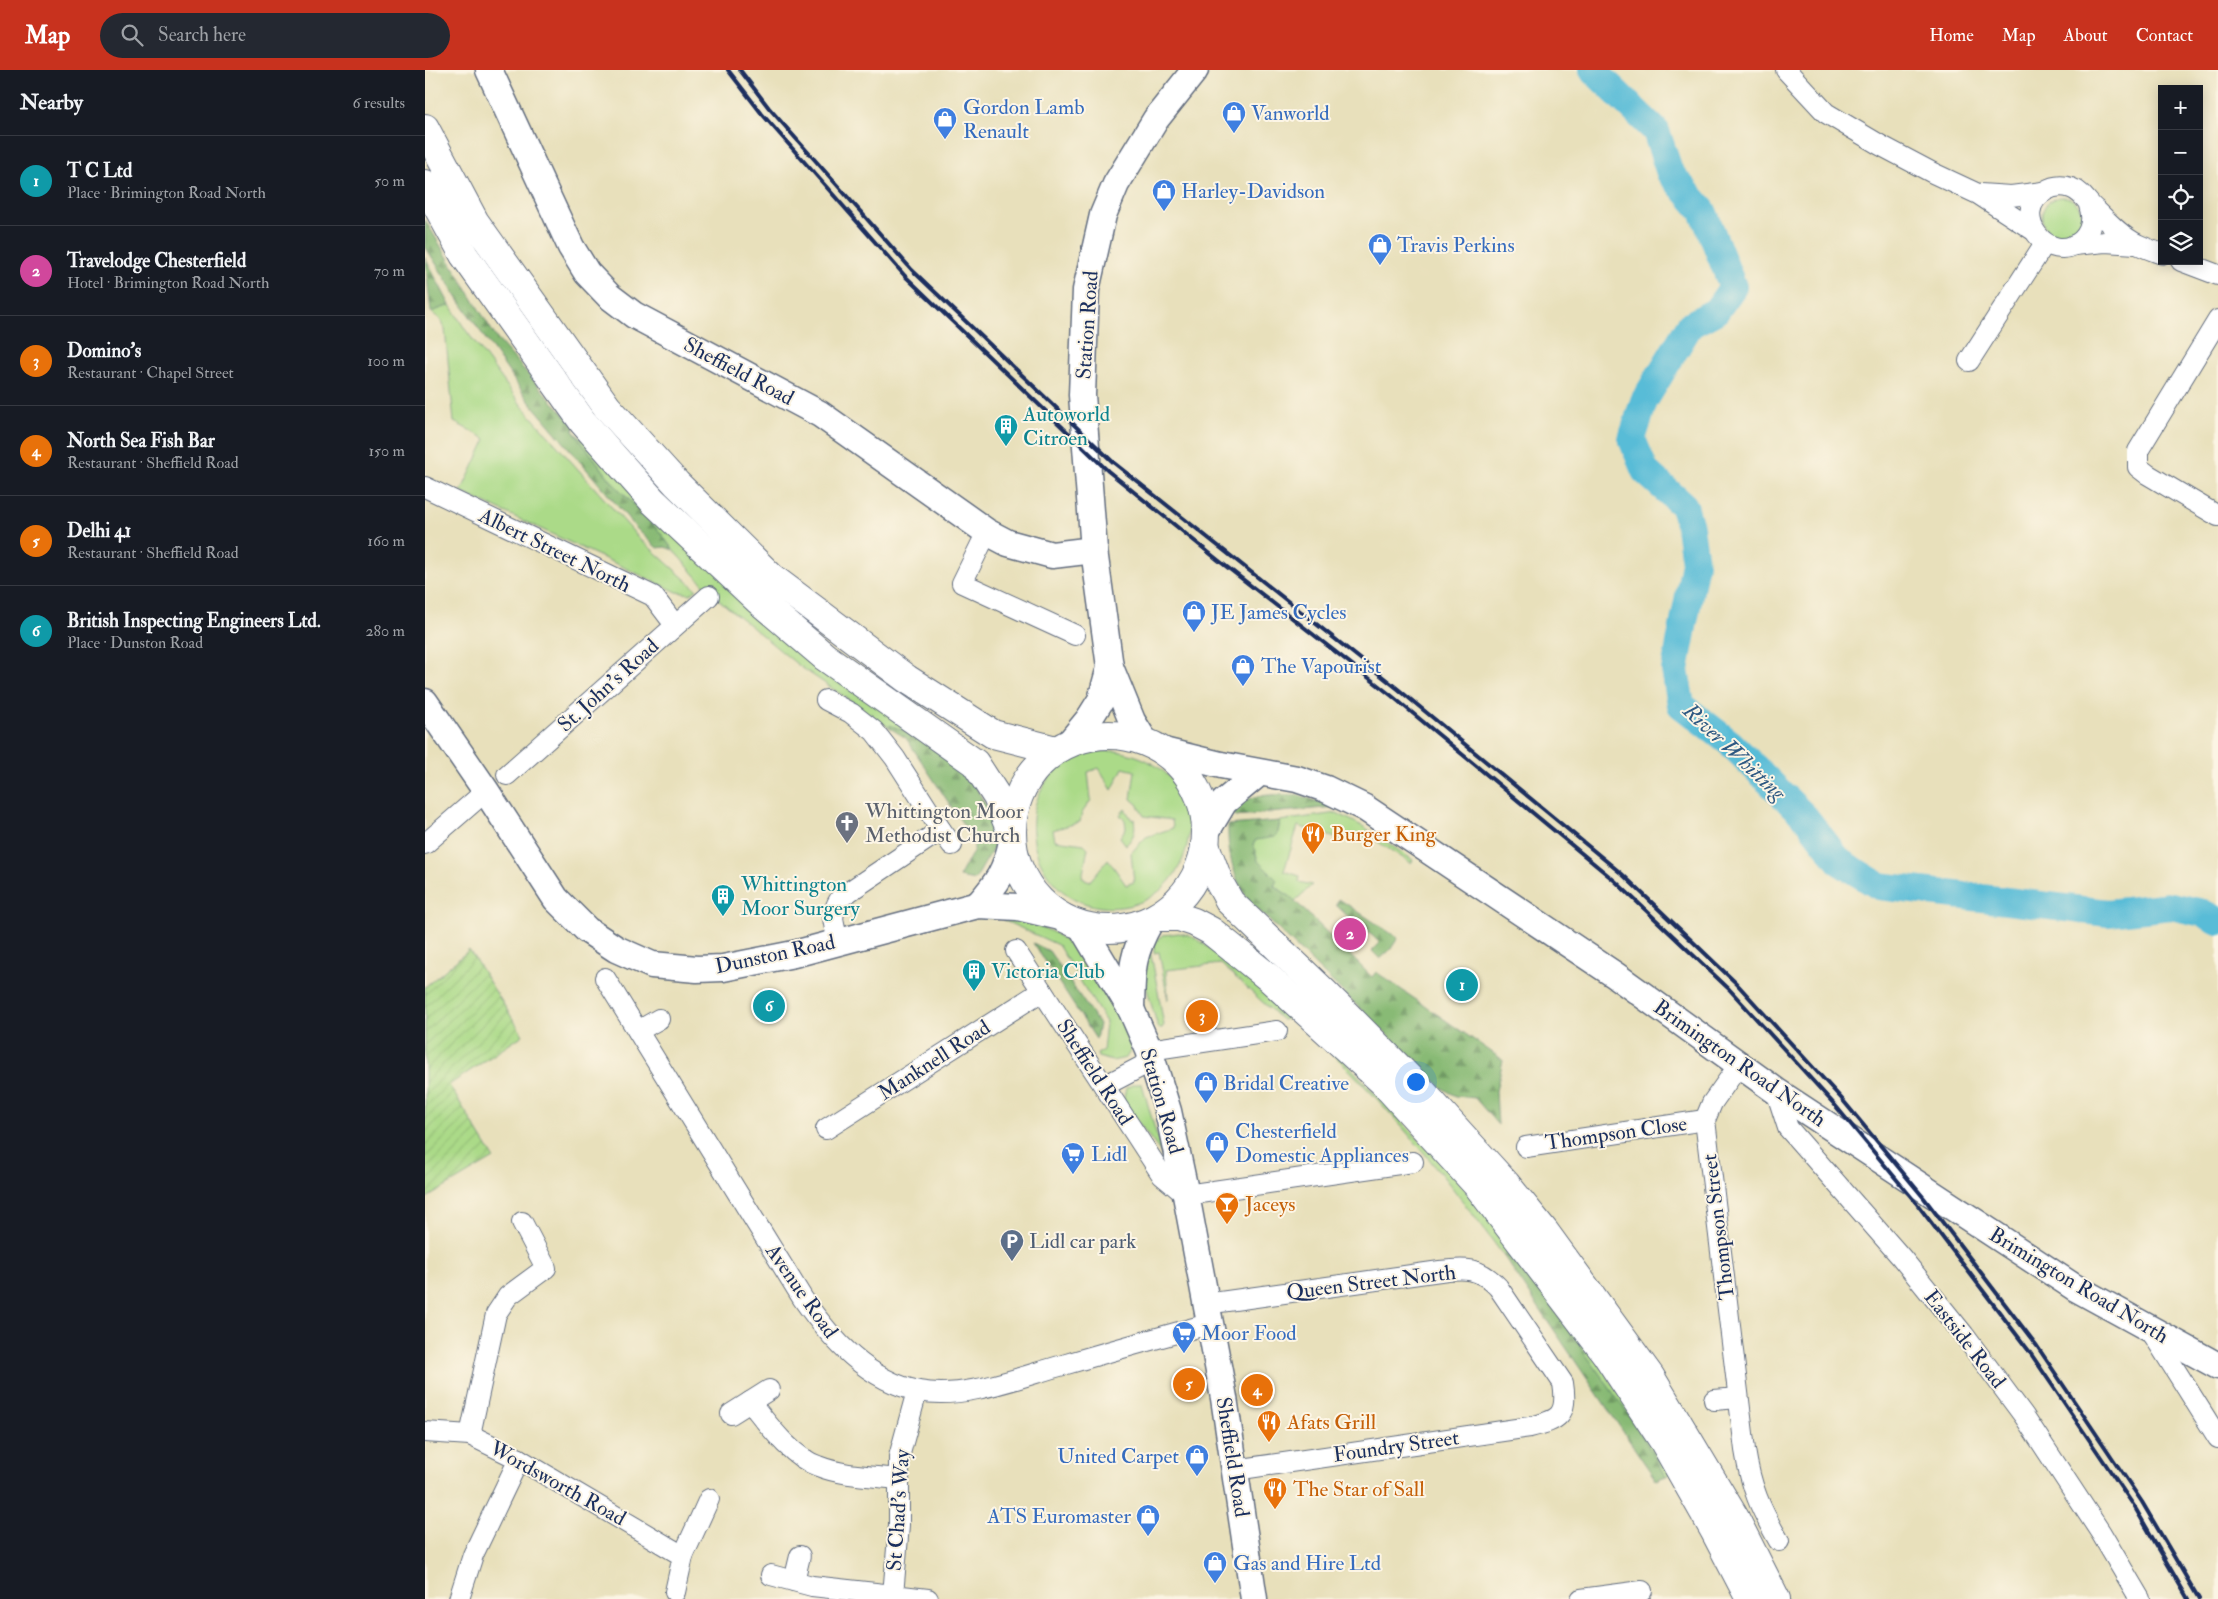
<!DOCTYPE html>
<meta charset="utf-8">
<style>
body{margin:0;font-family:"IM FELL Double Pica",serif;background:#242831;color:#f1f3f6}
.controls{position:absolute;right:15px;top:15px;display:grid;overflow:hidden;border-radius:0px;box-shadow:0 2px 12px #0003}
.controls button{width:45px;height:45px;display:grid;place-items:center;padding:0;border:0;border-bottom:1px solid #363941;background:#171b24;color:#f1f3f6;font:25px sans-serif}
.you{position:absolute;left:990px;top:1011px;width:18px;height:18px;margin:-12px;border:4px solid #fff;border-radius:50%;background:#1a73e8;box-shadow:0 0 0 8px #1a73e833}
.badge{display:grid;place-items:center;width:32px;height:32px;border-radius:50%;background:#c8321e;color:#fff;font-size:16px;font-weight:700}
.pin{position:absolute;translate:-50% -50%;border:2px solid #fff;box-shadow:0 1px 5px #0006}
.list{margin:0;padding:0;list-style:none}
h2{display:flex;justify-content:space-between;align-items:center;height:65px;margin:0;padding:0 20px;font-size:21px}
h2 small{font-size:16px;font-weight:400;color:#9ea1a6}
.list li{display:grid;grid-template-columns:32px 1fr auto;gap:15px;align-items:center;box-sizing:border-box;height:90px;padding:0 20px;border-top:1px solid #363941}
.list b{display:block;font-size:19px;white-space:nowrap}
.list p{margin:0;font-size:16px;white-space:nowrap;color:#9ea1a6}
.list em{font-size:16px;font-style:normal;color:#9ea1a6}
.icon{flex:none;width:28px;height:28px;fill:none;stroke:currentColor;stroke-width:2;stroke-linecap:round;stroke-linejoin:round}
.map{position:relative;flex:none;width:1793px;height:1529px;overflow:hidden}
header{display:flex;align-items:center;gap:30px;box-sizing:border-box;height:70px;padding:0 25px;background:#c8321e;color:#fff}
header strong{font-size:24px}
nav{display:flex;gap:28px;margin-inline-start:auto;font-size:18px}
.search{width:350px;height:45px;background:#242831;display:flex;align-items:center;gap:12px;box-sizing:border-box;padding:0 18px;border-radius:28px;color:#9ea1a6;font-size:19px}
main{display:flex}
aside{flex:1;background:#171b24}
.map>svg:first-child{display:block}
.grass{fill:#abda88;stroke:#638473;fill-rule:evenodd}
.forest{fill:url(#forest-firs);stroke:#527469}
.garden{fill:url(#garden-furrows);stroke:#638473}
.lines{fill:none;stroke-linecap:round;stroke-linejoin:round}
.river{stroke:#59bcd7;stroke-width:28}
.minor-casing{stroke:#636d7f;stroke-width:22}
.major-casing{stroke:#636d7f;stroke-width:29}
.highway-casing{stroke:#636d7f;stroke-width:30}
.minor{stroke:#fff;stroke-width:20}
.major{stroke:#fff;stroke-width:26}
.highway{stroke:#fff;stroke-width:28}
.rail{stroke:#1b2f5e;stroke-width:4}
.labels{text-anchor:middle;stroke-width:4;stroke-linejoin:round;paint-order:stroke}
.shop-label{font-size:21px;fill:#366cbe;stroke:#fcf5e5;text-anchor:start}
.street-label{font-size:21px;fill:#1b2f5e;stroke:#fcf5e5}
.culture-label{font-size:21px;fill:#0d838f;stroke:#fcf5e5;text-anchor:start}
.worship-label{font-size:21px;fill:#5b616d;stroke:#fcf5e5;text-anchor:start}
.food-label{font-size:21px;fill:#c56008;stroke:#fcf5e5;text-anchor:start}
.service-label{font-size:21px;fill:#4e5e75;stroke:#fcf5e5;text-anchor:start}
.water-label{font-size:22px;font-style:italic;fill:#2e5982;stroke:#fcf5e5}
</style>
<header>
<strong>Map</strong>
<div class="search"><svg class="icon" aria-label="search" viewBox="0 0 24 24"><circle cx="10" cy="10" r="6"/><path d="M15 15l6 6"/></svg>Search here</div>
<nav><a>Home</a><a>Map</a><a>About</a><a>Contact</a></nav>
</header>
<main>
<aside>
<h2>Nearby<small>6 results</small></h2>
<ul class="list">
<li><span class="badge" style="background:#0f9aa8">1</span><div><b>T C Ltd</b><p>Place · Brimington Road North</p></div><em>50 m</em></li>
<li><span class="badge" style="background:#d1479c">2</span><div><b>Travelodge Chesterfield</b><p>Hotel · Brimington Road North</p></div><em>70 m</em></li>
<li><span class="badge" style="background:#e8710a">3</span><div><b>Domino's</b><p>Restaurant · Chapel Street</p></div><em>100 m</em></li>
<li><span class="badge" style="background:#e8710a">4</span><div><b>North Sea Fish Bar</b><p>Restaurant · Sheffield Road</p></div><em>150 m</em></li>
<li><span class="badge" style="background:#e8710a">5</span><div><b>Delhi 41</b><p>Restaurant · Sheffield Road</p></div><em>160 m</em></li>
<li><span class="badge" style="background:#0f9aa8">6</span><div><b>British Inspecting Engineers Ltd.</b><p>Place · Dunston Road</p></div><em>280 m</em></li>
</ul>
</aside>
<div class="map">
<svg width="1793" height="1529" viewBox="0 0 1793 1529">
<defs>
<pattern id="forest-firs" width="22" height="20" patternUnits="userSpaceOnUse" patternTransform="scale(1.25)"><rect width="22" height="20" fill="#88ba74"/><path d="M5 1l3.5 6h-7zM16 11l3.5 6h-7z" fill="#6e9862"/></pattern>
<pattern id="garden-furrows" width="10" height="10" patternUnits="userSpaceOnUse" patternTransform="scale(1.25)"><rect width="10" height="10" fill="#abda88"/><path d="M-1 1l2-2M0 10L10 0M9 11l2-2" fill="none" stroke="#93bb78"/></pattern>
</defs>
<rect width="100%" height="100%" fill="#fcf5e5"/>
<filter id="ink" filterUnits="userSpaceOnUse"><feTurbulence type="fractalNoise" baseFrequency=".02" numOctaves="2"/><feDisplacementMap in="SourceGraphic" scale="10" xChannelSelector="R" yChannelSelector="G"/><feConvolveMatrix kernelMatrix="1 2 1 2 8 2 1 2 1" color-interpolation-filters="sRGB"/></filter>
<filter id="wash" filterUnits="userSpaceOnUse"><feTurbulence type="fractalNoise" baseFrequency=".0096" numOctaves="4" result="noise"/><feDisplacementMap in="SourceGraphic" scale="20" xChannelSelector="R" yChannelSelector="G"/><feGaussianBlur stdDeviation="1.12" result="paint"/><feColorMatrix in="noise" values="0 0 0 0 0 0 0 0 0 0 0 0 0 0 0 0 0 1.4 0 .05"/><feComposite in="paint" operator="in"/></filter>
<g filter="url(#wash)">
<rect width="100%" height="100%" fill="#e8e0bb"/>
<g class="grass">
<circle cx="1637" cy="147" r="20"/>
<polygon points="25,235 40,259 97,336 213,467 272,520 265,524 252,522 36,422 61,369 29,352 20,259 16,250 6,242"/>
<polygon points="148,361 502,670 465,656 465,658 373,595 288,525 248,480 234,461 188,413"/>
<path d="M691,681C805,699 774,848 676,837C595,827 581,707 661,684C670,681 681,681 691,681ZM674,698L687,720L698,698L710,701L706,729L712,734L719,746L747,750L748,758L721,767L706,783L709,812L701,815L683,789L665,811L657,808L663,778L659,774L630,770L628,760L655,752L657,743L666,730L663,702Z"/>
<path d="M700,739L707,750L709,749C711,761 709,767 701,775L695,767L701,758L700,750L695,745Z"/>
<polygon points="912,743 939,757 988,790 986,793 942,765 936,772 926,766 917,770 873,756 859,801 875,806 874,812 887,815 870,831 849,815 852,810 833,791 828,774 831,770 853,762 855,751"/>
<polygon points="584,848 599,851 621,859 631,864 651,878 695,947 704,966 706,980 701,988 687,991 673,987 672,984 678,981 681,952 633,875 578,850"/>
<path d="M754,863L763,865L773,870L870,939L1088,1169L1248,1402L1241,1406L1208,1351L1090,1188L1078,1185C1016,1100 948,1016 868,948L857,950L796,894L741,900L743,930L734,882L729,883V871L738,865Z"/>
<polygon points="724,878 728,894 739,955 737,958 733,958 732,954 719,909"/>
<polygon points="709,1014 717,1014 737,1084 698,1032 701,1018"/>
</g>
<g class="forest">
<polygon points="0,150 72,269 150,357 148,361 188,413 234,461 248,480 240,477 232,478 213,460 103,330 35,232 0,176"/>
<polygon points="0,188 25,235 6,242"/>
<polygon points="465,655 487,664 541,701 567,745 569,777 550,810 534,807 549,780 549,771 481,668 465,658"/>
<path d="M873,725L910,737L811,746L807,744C819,721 851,725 873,725Z"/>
<path d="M855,751L853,762L850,767L831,770L828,774L833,791L852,810L849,816L866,827L947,907L951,902L1078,990L1071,1021L1073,1055L1050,1028L1031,1026L1017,1018L822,829C808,805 802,783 803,755Z"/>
<polygon points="914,829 973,868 965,880 955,889 947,881 955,873 930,849 928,851 911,835"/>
<polygon points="608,873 624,881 674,954 671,969"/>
<polygon points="1078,1185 1090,1188 1101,1200 1208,1351 1241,1406 1231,1410"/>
</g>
<polygon class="garden" points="44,880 98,965 24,1015 69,1088 0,1129 0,917"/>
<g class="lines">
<polyline class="river" points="1168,0 1231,61 1245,103 1278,141 1308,217 1291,241 1265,255 1219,331 1207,369 1220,401 1259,436 1265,457 1270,493 1250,600 1256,635 1305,673 1380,747 1415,792 1454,816 1683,843 1746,836 1778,843 1793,851"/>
</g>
</g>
<g filter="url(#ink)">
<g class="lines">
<g class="minor-casing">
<g id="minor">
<polyline points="1361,0 1401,43 1455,75 1508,103 1553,124 1608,160"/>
<polyline points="1555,124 1586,126 1618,122"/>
<path d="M1664,135C1668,147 1667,160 1657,170C1623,199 1583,142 1620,121C1628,116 1637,115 1646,118C1658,122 1662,133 1671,140C1683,152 1697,167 1712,174C1720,178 1729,181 1737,184"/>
<polyline points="1649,175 1680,172 1711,174"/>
<polyline points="1756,191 1793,205"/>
<polyline points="1793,250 1713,381 1713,397 1722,404 1793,446"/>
<polyline points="1544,291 1620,173"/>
<polyline points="0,417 228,526 250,555"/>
<polyline points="562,462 537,513 650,565"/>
<path d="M401,630L426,643L449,661L470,688L516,760L416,827C405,844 407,852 414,871"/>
<polyline points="82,705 284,526"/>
<polyline points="516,760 527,775"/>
<polyline points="0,774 61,721"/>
<polyline points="591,881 737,1105 761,1125 988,1092"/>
<path d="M180,908L378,1229C406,1269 443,1311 494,1321C539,1330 594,1307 638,1295C686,1281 735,1267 784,1254"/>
<polyline points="213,961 234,949"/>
<polyline points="724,980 852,961"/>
<path d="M1314,995L1287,1033L1280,1050L1320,1380C1326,1418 1335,1438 1354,1471"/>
<polyline points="679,1016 727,991"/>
<polyline points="1351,1021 1363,1058 1476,1187 1539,1265 1599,1346 1676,1463 1715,1529"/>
<polyline points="401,1059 617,921"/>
<polyline points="1101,1077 1280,1050"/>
<path d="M781,1234L1015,1201C1040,1198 1054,1197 1073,1217L1138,1313C1143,1346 1134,1350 1105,1357L810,1400"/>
<polyline points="1724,1258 1793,1368"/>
<polyline points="492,1321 474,1387 474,1455 468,1525 503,1529"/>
<polyline points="1289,1330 1313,1328"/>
<path d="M325,1332C343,1354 365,1386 393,1396C418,1406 447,1406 474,1409"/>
<polyline points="306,1344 344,1320"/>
<polyline points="0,1362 45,1365 94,1389 258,1486 250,1522"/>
<polyline points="45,1365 71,1244 83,1226 121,1198 97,1152"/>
<polyline points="258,1486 284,1429"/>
<polyline points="346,1505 387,1516 468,1525"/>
<polyline points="369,1511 375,1486"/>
<polyline points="34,1529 48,1485 94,1389"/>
<polyline points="1156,1529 1217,1521"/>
</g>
</g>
<g class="major-casing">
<g id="major">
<polyline points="64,0 146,177 162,203 184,226 209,245 395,344 562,462 583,473 627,485 669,480"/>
<polyline points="0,632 61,721 131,829 162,860 191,879 227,895 272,899 298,898 369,884 553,835 593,837 640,848"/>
<polyline points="646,671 664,649 676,630 685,597"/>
<polyline points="720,672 707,651 685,597 669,480 657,325 661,220 678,145 691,114 731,49 770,0"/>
<polyline points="739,681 796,695 872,709 901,719 940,738 1190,905 1351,1021 1649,1217 1793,1296"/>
<polyline points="781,762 799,732 834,703"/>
<path d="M553,835C572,813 581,801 587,772"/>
<polyline points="655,854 706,939 724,980 743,1041 761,1125 799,1328 829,1529"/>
<path d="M706,939C707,902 706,885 725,852"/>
</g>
</g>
<g class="highway-casing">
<g id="highway">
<polyline points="0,58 50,152 182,337 252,414 346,507 482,609 568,664 631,680"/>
<polyline points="0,114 39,185 158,352 228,431 333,530 400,587 550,693 572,727 587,764"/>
<circle cx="684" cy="762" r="97"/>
<polyline points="780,775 794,812 805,832 899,922 993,1017 1081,1114 1120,1162 1225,1306 1310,1448 1351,1529"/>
<polyline points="735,847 754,847 769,852 786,861 843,907 958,1012 1052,1115 1181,1284 1239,1372 1289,1460 1325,1529"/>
</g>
</g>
<use href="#minor" class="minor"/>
<use href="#major" class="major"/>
<use href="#highway" class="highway"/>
<g class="rail">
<polyline points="303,0 337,44 480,206 683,401 793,490 967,626 1190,811 1304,919 1409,1034 1492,1134 1604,1281 1709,1436 1763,1529"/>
<polyline points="315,0 344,38 487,200 689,393 973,619 1197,804 1311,913 1416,1028 1499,1128 1612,1276 1717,1432 1774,1529"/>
</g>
</g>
</g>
<defs>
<g id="shop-pin" transform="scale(1.25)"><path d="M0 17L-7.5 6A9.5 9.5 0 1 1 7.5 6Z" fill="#3f7fe0" stroke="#fcf5e5"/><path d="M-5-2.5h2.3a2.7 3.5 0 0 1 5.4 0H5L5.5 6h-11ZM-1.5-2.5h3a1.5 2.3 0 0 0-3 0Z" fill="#fff"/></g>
<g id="building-pin" transform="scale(1.25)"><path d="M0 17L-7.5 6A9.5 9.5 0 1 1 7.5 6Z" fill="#0f9aa8" stroke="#fcf5e5"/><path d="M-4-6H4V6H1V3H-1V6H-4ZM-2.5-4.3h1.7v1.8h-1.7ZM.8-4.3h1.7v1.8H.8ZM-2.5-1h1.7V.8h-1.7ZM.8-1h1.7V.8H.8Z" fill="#fff"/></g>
<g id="church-pin" transform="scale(1.25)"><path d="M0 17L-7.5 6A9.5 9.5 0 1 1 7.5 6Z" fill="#6b7280" stroke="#fcf5e5"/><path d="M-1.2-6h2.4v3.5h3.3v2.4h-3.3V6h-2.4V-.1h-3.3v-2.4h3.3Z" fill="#fff"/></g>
<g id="restaurant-pin" transform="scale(1.25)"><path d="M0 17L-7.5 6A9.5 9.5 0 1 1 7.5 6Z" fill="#e8710a" stroke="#fcf5e5"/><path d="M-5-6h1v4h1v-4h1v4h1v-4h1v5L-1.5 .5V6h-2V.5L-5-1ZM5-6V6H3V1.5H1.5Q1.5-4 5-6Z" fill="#fff"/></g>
<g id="supermarket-pin" transform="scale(1.25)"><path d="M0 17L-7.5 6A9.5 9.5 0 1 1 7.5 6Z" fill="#3f7fe0" stroke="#fcf5e5"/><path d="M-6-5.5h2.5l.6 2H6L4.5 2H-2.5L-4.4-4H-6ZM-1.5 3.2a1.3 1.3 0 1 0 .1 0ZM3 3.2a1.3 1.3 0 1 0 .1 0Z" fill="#fff"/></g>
<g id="bar-pin" transform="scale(1.25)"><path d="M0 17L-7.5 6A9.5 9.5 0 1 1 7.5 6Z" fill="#e8710a" stroke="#fcf5e5"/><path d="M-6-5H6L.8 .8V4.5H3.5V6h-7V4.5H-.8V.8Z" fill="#fff"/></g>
<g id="parking-pin" transform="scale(1.25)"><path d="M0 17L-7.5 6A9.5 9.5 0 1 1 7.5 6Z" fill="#5c6f8a" stroke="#fcf5e5"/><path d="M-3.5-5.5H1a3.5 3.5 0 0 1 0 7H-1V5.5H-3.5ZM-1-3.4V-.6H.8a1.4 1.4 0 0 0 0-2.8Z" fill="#fff"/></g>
</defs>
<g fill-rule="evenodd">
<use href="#shop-pin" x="809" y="43"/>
<use href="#shop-pin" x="520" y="49"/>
<use href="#shop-pin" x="739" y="121"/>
<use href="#shop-pin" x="955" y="175"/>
<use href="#building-pin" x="581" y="356"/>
<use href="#shop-pin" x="769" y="542"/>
<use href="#shop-pin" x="818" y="596"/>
<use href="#church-pin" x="422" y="753"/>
<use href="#restaurant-pin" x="888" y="764"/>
<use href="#building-pin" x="298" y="826"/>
<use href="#building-pin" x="549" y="901"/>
<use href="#shop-pin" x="781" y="1013"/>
<use href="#shop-pin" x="792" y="1073"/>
<use href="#supermarket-pin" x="648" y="1084"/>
<use href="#bar-pin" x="802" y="1134"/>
<use href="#parking-pin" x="587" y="1171"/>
<use href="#supermarket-pin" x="759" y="1263"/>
<use href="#restaurant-pin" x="844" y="1352"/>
<use href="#shop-pin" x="772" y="1386"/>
<use href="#restaurant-pin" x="850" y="1419"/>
<use href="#shop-pin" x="723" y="1446"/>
<use href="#shop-pin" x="790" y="1493"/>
</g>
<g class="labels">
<g class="shop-label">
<text x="538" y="44">Gordon Lamb<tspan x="538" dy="24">Renault</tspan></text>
<text x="826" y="50">Vanworld</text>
<text x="756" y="128">Harley-Davidson</text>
<text x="972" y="182">Travis Perkins</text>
<text x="786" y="549">JE James Cycles</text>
<text x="836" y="603">The Vapourist</text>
<text x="798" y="1020">Bridal Creative</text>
<text x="810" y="1068">Chesterfield<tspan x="810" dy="24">Domestic Appliances</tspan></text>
<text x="666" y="1091">Lidl</text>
<text x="776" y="1270">Moor Food</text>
<text x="754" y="1393" text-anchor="end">United Carpet</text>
<text x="706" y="1453" text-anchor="end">ATS Euromaster</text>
<text x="808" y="1500">Gas and Hire Ltd</text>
</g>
<g class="street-label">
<text transform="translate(662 255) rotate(-86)" y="7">Station Road</text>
<text transform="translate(314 301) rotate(28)" y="7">Sheffield Road</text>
<text transform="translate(130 480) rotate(26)" y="7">Albert Street North</text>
<text transform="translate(183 615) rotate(-42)" y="7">St. John's Road</text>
<text transform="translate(350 884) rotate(-12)" y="7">Dunston Road</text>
<text transform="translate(509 990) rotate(-33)" y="7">Manknell Road</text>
<text transform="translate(1315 993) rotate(35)" y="7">Brimington Road North</text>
<text transform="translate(670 1002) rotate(57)" y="7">Sheffield Road</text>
<text transform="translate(737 1031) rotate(74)" y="7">Station Road</text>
<text transform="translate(1191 1063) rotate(-8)" y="7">Thompson Close</text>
<text transform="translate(1293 1157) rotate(-97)" y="7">Thompson Street</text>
<text transform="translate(946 1212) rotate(-7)" y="7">Queen Street North</text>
<text transform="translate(1654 1215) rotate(31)" y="7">Brimington Road North</text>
<text transform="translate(377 1221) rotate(55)" y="7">Avenue Road</text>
<text transform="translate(1540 1269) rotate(52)" y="7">Eastside Road</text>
<text transform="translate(971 1376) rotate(-8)" y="7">Foundry Street</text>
<text transform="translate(808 1387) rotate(81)" y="7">Sheffield Road</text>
<text transform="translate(133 1413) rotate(29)" y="7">Wordsworth Road</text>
<text transform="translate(473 1440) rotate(-86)" y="7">St Chad's Way</text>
</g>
<g class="culture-label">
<text x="598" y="351">Autoworld<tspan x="598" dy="24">Citroen</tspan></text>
<text x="316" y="821">Whittington<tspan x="316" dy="24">Moor Surgery</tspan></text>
<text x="566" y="908">Victoria Club</text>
</g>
<g class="worship-label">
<text x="440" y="748">Whittington Moor<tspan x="440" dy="24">Methodist Church</tspan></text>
</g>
<g class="food-label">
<text x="906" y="771">Burger King</text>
<text x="820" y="1141">Jaceys</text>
<text x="862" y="1359">Afats Grill</text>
<text x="868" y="1426">The Star of Sall</text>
</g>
<g class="service-label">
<text x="604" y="1178">Lidl car park</text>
</g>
<g class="water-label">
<text transform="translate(1310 681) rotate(43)" y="8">River Whitting</text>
</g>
</g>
</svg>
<div class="controls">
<button>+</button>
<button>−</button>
<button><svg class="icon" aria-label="locate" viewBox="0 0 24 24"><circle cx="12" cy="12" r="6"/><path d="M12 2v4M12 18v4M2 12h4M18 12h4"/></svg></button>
<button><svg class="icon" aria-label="layers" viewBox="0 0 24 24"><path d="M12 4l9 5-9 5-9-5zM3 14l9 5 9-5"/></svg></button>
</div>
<div class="you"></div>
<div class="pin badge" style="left:1037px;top:915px;background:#0f9aa8">1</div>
<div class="pin badge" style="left:925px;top:864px;background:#d1479c">2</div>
<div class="pin badge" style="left:777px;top:946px;background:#e8710a">3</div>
<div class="pin badge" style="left:832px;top:1320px;background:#e8710a">4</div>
<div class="pin badge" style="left:764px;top:1314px;background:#e8710a">5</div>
<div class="pin badge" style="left:344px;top:936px;background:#0f9aa8">6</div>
</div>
</main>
